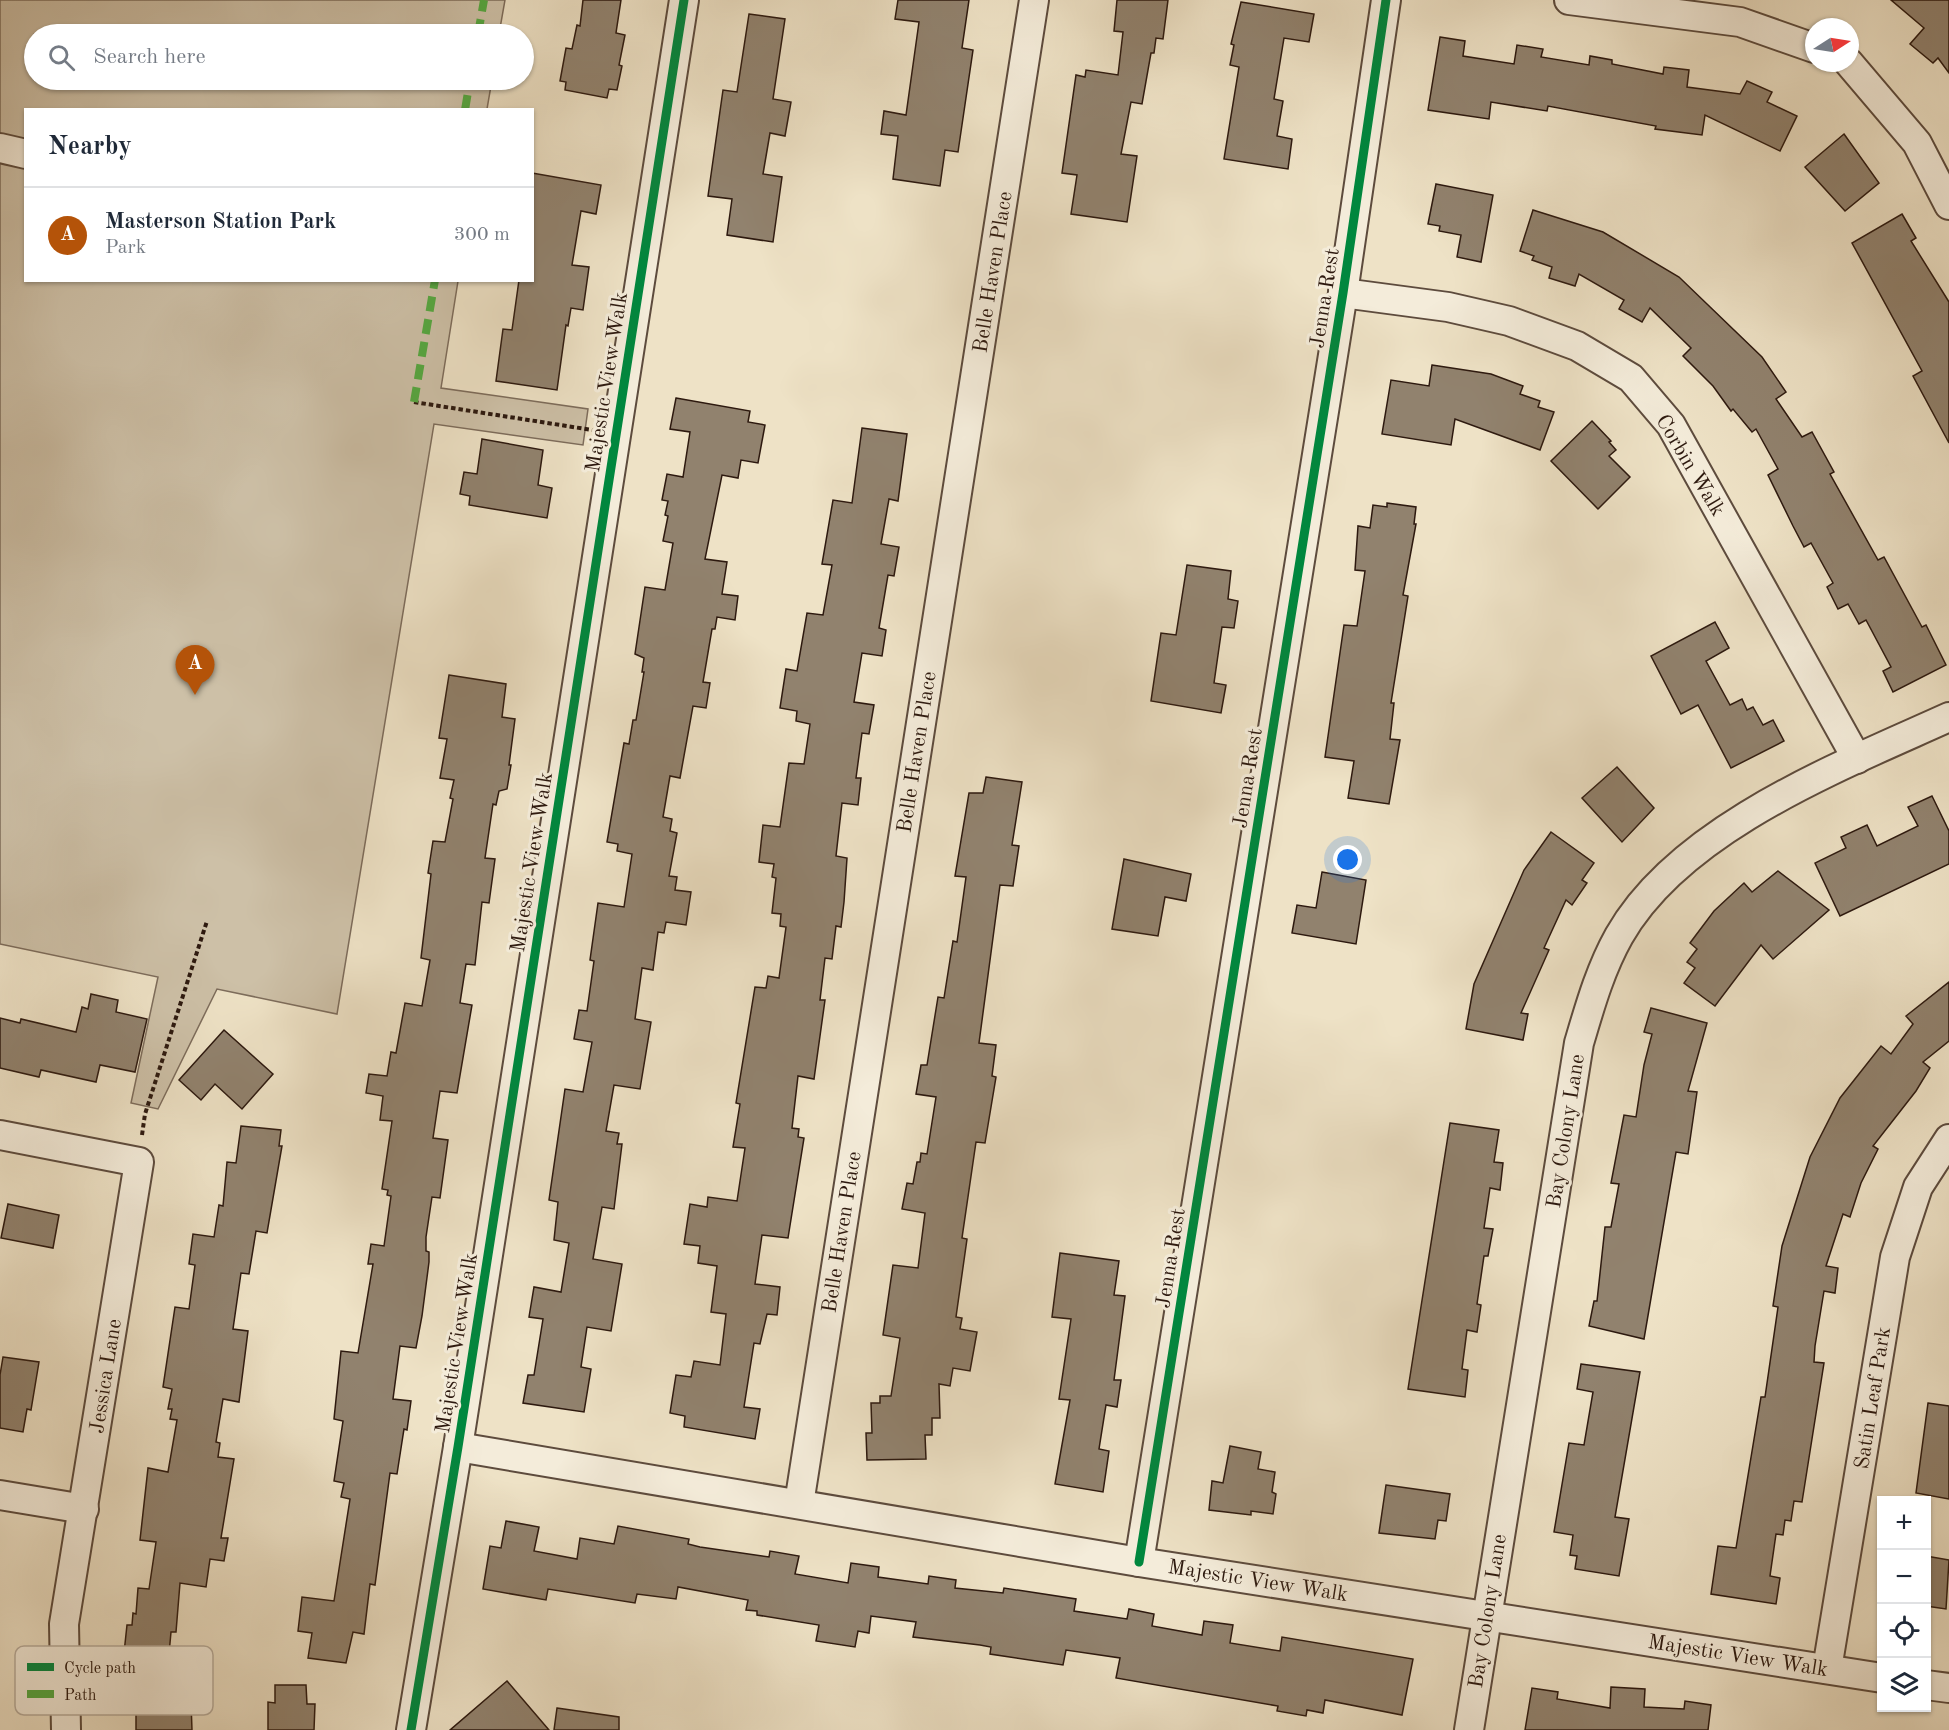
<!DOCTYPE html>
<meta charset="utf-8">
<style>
body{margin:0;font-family:"Old Standard TT",serif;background:#f2f2f3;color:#1f2937}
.controls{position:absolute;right:18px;bottom:18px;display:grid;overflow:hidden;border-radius:0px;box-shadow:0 2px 4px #0004}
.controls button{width:54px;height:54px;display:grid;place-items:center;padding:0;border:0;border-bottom:2px solid #e0e1e3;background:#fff;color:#1f2937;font:30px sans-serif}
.compass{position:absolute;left:1805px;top:18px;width:54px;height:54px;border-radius:50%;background:#fff;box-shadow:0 2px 4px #0004;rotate:78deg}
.you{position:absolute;left:1348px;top:860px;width:21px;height:21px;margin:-15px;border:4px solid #fff;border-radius:50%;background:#1a73e8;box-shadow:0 0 0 9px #1a73e833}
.badge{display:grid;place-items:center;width:39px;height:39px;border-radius:50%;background:#b45309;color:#fff;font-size:20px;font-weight:700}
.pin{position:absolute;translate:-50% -50px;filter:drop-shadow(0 2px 3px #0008)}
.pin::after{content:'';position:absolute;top:32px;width:21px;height:18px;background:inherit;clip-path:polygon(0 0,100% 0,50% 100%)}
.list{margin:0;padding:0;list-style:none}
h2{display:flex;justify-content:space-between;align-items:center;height:78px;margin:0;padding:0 24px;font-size:26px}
h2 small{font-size:20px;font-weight:400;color:#747a83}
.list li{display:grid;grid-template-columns:39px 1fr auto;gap:18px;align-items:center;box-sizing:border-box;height:96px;padding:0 24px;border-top:2px solid #e0e1e3}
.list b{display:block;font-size:22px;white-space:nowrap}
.list p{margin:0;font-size:20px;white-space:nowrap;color:#747a83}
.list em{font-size:20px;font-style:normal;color:#747a83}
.icon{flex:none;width:33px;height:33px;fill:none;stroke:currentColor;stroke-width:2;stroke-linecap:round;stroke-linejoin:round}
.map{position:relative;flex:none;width:1949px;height:1730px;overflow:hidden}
.search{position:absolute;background:#fff;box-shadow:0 2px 4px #0004;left:24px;top:24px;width:510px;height:66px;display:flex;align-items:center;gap:15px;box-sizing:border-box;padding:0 21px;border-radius:33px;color:#747a83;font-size:22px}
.panel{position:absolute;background:#fff;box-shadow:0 2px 4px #0004;left:24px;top:108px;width:510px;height:174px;border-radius:0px}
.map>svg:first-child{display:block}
.green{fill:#cdc0a7;stroke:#7d6c5b;stroke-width:1.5}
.building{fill:#91826e;stroke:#2d190f;stroke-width:1.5}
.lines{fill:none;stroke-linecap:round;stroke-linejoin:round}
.minor-casing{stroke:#5d4b3d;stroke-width:32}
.path{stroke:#2d190f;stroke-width:4;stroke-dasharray:4.5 3;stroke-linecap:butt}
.minor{stroke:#f4ecda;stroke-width:28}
.quiet{stroke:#54a941;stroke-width:8;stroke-dasharray:15 8;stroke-linecap:butt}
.cycleway-casing{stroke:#f4ecda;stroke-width:13}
.cycleway{stroke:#00873e;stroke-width:9}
.labels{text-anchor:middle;stroke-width:6;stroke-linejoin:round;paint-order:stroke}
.street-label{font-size:21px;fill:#2d190f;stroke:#f4ecda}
.key{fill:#f4ecda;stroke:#b8ad9d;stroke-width:1.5}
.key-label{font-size:16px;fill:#2d190f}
</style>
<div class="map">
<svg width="1949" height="1730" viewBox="0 0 1949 1730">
<rect width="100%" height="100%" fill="#eee2c6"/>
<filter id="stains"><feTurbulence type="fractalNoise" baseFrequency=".00333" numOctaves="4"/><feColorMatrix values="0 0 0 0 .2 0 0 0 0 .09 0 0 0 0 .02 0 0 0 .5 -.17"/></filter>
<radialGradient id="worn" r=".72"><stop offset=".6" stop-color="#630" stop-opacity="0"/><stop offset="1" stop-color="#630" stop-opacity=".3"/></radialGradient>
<polygon class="green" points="0,0 505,0 499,34 34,34 34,80 492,80 487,109 26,110 26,280 458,281 441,388 588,409 583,445 434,424 337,1014 217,989 158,1109 131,1103 158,977 0,944"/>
<g class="building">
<polygon points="583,0 621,0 616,33 625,35 619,65 622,66 617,90 609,89 607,98 565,90 566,82 560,81 566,48 572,49 577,25 580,26"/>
<polygon points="898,0 969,0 962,48 973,50 958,152 945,150 940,186 893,179 898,136 881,134 884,111 906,115 919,22 895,19"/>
<polygon points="1117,0 1168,0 1163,39 1156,38 1154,53 1151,53 1142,104 1131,102 1121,154 1137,156 1127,222 1071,214 1077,175 1062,173 1076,75 1085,77 1086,70 1118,75 1123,32 1114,31"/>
<polygon points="1891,0 1949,0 1949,73 1938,58 1933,63 1910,44 1924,28"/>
<polygon points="1241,2 1314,14 1309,42 1284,38 1274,99 1283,101 1277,136 1292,139 1288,169 1224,159 1239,67 1230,65 1234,45 1231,44"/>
<polygon points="749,14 785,19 773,99 791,102 785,136 770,133 763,174 782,177 773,242 727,235 732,199 708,196 723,90 737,92"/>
<polygon points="1440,37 1465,41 1463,56 1514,64 1517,45 1543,49 1541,57 1589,65 1590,56 1612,60 1612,64 1663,74 1664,67 1689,70 1687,87 1740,94 1747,81 1772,92 1767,102 1797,116 1780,151 1705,115 1702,135 1655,129 1656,126 1548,106 1547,111 1491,102 1489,119 1428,110"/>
<polygon points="1844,134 1879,183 1845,211 1805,167"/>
<polygon points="532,173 601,185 596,214 581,211 572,265 589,267 583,310 571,308 568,326 566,325 557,390 496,381 503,329 512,330 519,280 532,280"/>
<polygon points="1436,184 1493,195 1481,262 1457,257 1461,235 1439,231 1440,226 1428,224"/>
<polygon points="1533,210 1603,232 1679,277 1762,357 1786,392 1776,399 1802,437 1812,432 1834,472 1830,474 1878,560 1884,557 1922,627 1926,625 1946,665 1893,692 1883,671 1891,667 1866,620 1859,624 1848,604 1838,609 1827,587 1833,583 1811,543 1804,547 1793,526 1768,475 1778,469 1756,429 1752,432 1733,409 1731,411 1713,386 1683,356 1691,348 1650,308 1642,322 1619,309 1624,300 1579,274 1575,286 1549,278 1552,267 1532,260 1534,256 1520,251"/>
<polygon points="1902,214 1916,238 1911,241 1949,302 1949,443 1913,376 1922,371 1852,243"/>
<polygon points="1432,365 1491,374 1523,386 1520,394 1540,401 1538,407 1554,412 1540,450 1455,419 1451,445 1382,434 1391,380 1429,386"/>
<polygon points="676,398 750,411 748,422 765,425 758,463 741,460 738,478 722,475 705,559 727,562 722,594 738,596 735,620 717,617 715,629 712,629 703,682 710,683 706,708 693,706 680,778 670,776 663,817 672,819 670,831 677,833 669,876 677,877 675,890 691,892 686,925 666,922 664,933 658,932 653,970 642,968 635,1019 651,1022 640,1089 614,1085 606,1131 619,1133 617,1144 622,1144 614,1209 602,1207 593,1259 622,1264 611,1331 587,1327 581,1367 591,1369 584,1412 523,1403 528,1375 534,1375 543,1319 529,1317 534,1287 561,1292 569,1243 554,1240 558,1202 549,1200 565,1089 583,1092 592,1042 574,1039 579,1010 587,1011 594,961 590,960 598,903 624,907 632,854 617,851 618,844 607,842 624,743 629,744 633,720 636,720 644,672 642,672 644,658 635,654 645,587 665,590 673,543 663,541 668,516 665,515 668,501 662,500 667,474 683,477 690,432 670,429"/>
<polygon points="1592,421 1611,441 1609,442 1616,450 1609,456 1630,477 1598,509 1551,461"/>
<polygon points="862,428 907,434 898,501 889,499 881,544 899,547 894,576 888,575 879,628 886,630 882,656 862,653 854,702 874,705 869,734 862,733 856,778 861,778 858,805 842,803 836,856 847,858 844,902 841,927 836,926 832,959 825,958 820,1000 825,1000 814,1079 798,1076 792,1128 799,1129 798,1137 804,1138 788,1238 762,1235 755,1284 780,1287 777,1315 767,1314 760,1344 754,1343 744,1407 760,1409 755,1439 684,1427 685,1416 670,1413 676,1375 691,1377 694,1361 720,1365 726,1314 711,1312 717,1266 698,1263 700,1246 684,1244 690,1204 707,1207 708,1197 737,1201 745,1148 733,1147 740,1104 736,1103 755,987 766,988 768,976 779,978 786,927 780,926 781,914 772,913 776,878 772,877 774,864 759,862 763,825 780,827 789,763 804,764 810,724 796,721 797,711 780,708 786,669 797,671 807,613 823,615 832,565 822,564 833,500 852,503"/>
<polygon points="482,439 543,450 538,485 552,488 547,518 469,505 470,496 460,494 464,472 477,474"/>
<polygon points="1387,503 1416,507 1414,524 1416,524 1403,595 1408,596 1391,703 1394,703 1390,739 1400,740 1389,804 1348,798 1354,761 1325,757 1344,625 1357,626 1365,571 1355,570 1358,526 1370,528 1373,505 1387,507"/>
<polygon points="1187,565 1231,571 1228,599 1238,601 1234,628 1222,627 1214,683 1226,685 1221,713 1151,701 1161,633 1176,635"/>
<polygon points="1715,622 1729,648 1706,661 1730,705 1742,699 1747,710 1753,707 1763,725 1773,720 1784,741 1731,768 1698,705 1681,714 1651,656"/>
<polygon points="449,675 506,684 502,717 515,719 509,765 511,765 507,789 499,791 496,805 493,804 485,858 495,859 489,903 482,902 475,965 466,964 460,1003 472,1005 457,1093 440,1091 433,1138 448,1140 440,1198 432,1197 426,1237 426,1251 429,1252 429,1262 422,1316 416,1348 400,1346 393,1399 411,1401 407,1430 404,1429 397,1474 390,1473 375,1585 370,1584 364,1634 353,1632 346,1663 308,1658 312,1633 298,1631 302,1597 334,1601 350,1499 341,1497 344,1483 334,1481 343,1421 334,1419 341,1351 358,1353 373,1264 368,1264 371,1244 384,1246 391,1196 387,1195 388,1190 382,1189 392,1121 380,1120 383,1096 366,1093 369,1074 387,1076 391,1052 396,1053 405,1003 422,1006 430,960 421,958 431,874 428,873 433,841 445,842 453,799 450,798 454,780 440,778 447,739 439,738"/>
<polygon points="1617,767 1654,808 1622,842 1582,798"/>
<polygon points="986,777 1022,782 1012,845 1019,846 1013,886 1000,885 979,1043 996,1045 992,1076 996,1077 985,1143 976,1142 962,1238 967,1239 956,1317 962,1318 960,1329 977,1332 970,1371 953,1368 950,1386 939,1384 940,1418 932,1418 932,1435 925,1435 926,1459 867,1460 866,1433 872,1433 871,1403 880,1403 880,1396 891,1396 900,1338 883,1335 893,1265 918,1268 925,1213 902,1209 907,1183 913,1184 917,1162 920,1162 921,1153 927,1154 936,1097 916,1094 921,1065 927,1065 938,997 944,998 953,941 957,942 966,877 955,876 969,793 983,793"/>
<polygon points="1932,796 1949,831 1949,864 1840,916 1815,863 1846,848 1841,837 1867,825 1877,846 1918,826 1908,807"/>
<polygon points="1551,832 1594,863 1582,880 1587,883 1572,905 1566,900 1544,948 1549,950 1521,1013 1528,1014 1523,1040 1466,1029 1474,984 1524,870"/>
<polygon points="1124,859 1191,874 1186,901 1165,897 1158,936 1112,929"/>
<polygon points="1778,871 1829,910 1773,959 1761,945 1715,1006 1684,983 1695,968 1687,962 1697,949 1690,943 1714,911 1744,883 1752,892"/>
<polygon points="1322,872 1366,880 1356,944 1292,933 1297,905 1316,908"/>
<polygon points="1949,982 1949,1041 1923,1062 1930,1068 1916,1091 1873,1146 1878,1149 1861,1183 1850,1217 1843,1214 1826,1266 1838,1268 1835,1293 1824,1291 1815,1346 1814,1362 1824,1363 1802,1502 1794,1501 1791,1521 1785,1520 1783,1535 1776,1534 1770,1576 1780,1578 1776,1604 1711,1594 1718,1546 1736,1548 1761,1397 1765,1397 1778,1307 1773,1306 1782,1246 1810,1157 1840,1098 1881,1046 1891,1054 1913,1024 1906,1016"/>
<polygon points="91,994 118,1000 116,1012 147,1019 135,1072 100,1065 96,1082 41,1070 39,1077 0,1068 0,1018 20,1023 21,1019 76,1032 82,1007 88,1009"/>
<polygon points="1651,1008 1707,1023 1688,1091 1697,1092 1688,1154 1676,1152 1644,1339 1589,1326 1594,1301 1597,1301 1605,1227 1611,1227 1619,1184 1611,1183 1624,1115 1636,1117 1644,1065 1652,1034 1644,1032"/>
<polygon points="224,1030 273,1074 242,1109 215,1084 201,1100 179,1080"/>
<polygon points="1450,1123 1499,1130 1494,1162 1503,1163 1500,1190 1490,1188 1484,1228 1493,1229 1488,1256 1484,1256 1477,1304 1481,1305 1477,1332 1467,1330 1462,1369 1468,1370 1465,1397 1408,1389"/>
<polygon points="241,1126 281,1130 279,1146 282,1146 267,1233 256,1231 249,1274 241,1273 233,1329 248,1331 239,1402 223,1399 216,1442 220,1443 218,1457 234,1459 221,1538 228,1538 224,1561 210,1559 206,1587 180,1583 176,1632 171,1632 166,1687 180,1687 180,1702 191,1702 192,1730 136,1730 136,1695 141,1695 142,1654 124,1653 127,1625 132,1625 133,1613 136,1614 138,1588 149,1589 156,1542 140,1540 148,1468 168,1472 177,1420 170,1419 172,1409 168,1409 172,1389 163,1387 175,1307 189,1309 195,1265 189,1264 193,1234 214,1237 219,1205 223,1206 227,1162 236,1163"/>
<polygon points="8,1204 59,1215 53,1248 1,1238"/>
<polygon points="1060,1253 1119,1261 1114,1295 1125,1296 1114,1380 1121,1380 1117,1407 1106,1405 1099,1449 1109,1451 1103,1492 1055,1484 1070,1400 1059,1399 1071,1319 1052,1317"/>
<polygon points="3,1357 39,1362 31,1410 27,1409 23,1432 0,1428 0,1375"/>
<polygon points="1581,1364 1640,1372 1615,1517 1629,1519 1619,1576 1575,1569 1577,1556 1570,1555 1573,1535 1554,1532 1569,1443 1584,1445 1593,1392 1577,1389"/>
<polygon points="1928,1403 1949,1406 1949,1499 1916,1493"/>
<polygon points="1230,1446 1261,1452 1258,1469 1275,1472 1272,1492 1276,1494 1273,1514 1251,1511 1251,1515 1209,1510 1212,1481 1223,1483"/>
<polygon points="1386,1485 1450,1494 1446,1521 1438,1520 1435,1539 1379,1533"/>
<polygon points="506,1521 539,1527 534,1551 577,1559 580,1538 614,1544 618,1526 689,1539 688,1544 700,1547 769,1557 770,1551 799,1556 795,1574 848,1583 851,1563 879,1567 878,1577 928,1584 929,1576 956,1580 955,1588 1003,1593 1004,1588 1076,1599 1074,1611 1127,1619 1129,1609 1154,1614 1152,1626 1202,1635 1204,1621 1233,1625 1230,1643 1280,1651 1282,1637 1413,1659 1402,1715 1325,1700 1323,1713 1307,1710 1306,1716 1277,1711 1278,1706 1116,1678 1120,1658 1066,1650 1063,1665 990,1654 991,1647 980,1645 913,1637 916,1622 871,1616 869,1633 858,1631 855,1647 816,1641 819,1625 757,1615 757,1611 746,1610 748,1600 678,1587 676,1599 637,1594 635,1603 548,1589 546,1600 483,1589 490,1546 501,1548"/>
<polygon points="1926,1556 1949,1560 1946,1609 1926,1606"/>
<polygon points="507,1681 549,1730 450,1730"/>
<polygon points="275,1685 306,1685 307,1704 315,1704 314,1730 268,1730 268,1702 275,1703"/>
<polygon points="1611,1687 1645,1689 1644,1707 1684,1709 1685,1701 1711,1705 1708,1730 1525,1730 1532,1688 1558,1692 1557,1699 1610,1708"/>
<polygon points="557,1708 619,1717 619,1730 554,1730"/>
</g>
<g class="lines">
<g class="minor-casing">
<g id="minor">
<polyline points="1569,0 1740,22 1814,48"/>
<polyline points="1849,63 1917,143 1949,205"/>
<polyline points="0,148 26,154"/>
<polyline points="1343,293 1448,307 1509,321 1577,346 1631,378 1671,425 1857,759"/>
<polyline points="0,1135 139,1162 64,1624 66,1730"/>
<polyline points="458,1447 1139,1562 1882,1678"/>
<polyline points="0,1495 84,1509"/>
<polyline points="799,1504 1034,0"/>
<polyline points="1139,1562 1343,293 1386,0"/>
<polyline points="1827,1669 1895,1257 1918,1187 1949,1139"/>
<polyline points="1926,1685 1949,1688"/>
<polyline points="411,1730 458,1447 684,0"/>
<path d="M1469,1730L1579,1043C1590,1006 1600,970 1619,936C1680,828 1841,766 1949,717"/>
</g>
</g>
<g class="path">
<polyline points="414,402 592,430"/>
<polyline points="142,1135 145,1114 207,921"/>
</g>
<use href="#minor" class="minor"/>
<g class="quiet">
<polyline points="478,34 484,0"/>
<polyline points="465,110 470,80"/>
<polyline points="414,402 435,280"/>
</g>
<g class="cycleway-casing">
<g id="cycleway">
<polyline points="1139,1562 1343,293 1386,0"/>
<polyline points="411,1730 458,1447 684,0"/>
</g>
</g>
<use href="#cycleway" class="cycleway"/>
</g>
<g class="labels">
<g class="street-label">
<text transform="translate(992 272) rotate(-81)" y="7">Belle Haven Place</text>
<text transform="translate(1324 298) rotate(-81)" y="7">Jenna Rest</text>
<text transform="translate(606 382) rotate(-81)" y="7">Majestic View Walk</text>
<text transform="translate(1691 465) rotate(59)" y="7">Corbin Walk</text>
<text transform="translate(916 752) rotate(-81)" y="7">Belle Haven Place</text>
<text transform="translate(1247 778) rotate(-81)" y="7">Jenna Rest</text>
<text transform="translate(531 862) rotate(-81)" y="7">Majestic View Walk</text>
<text transform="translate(1565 1131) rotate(-81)" y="7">Bay Colony Lane</text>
<text transform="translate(841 1232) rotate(-81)" y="7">Belle Haven Place</text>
<text transform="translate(1170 1258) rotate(-81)" y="7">Jenna Rest</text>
<text transform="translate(456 1343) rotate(-81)" y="7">Majestic View Walk</text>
<text transform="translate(105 1376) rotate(-81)" y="7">Jessica Lane</text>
<text transform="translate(1872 1398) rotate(-81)" y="7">Satin Leaf Park</text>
<text transform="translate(1258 1580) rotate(9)" y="7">Majestic View Walk</text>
<text transform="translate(1487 1611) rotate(-81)" y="7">Bay Colony Lane</text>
<text transform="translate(1738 1655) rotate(9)" y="7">Majestic View Walk</text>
</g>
</g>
<rect x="15" y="1646" width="198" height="69" rx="9" class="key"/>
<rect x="27" y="1663" width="27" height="8" fill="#00873e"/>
<rect x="27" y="1690" width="27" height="8" fill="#54a941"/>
<g class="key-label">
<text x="64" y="1673">Cycle path</text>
<text x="64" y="1700">Path</text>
</g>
<rect width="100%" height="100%" filter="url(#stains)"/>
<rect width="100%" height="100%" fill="url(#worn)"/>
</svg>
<div class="controls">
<button>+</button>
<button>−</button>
<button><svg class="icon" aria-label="locate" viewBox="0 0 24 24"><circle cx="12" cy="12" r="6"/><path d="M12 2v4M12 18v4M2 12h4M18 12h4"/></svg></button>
<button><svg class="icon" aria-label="layers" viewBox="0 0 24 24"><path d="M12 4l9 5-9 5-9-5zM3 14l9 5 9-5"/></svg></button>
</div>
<svg class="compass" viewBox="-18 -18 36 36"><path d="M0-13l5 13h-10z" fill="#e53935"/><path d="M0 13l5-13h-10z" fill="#747a83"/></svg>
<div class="you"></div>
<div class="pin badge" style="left:195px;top:695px">A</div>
<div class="search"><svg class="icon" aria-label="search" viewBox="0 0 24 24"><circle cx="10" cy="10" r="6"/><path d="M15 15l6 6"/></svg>Search here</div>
<section class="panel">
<h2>Nearby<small></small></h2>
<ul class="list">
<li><span class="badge">A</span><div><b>Masterson Station Park</b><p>Park</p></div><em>300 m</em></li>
</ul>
</section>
</div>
